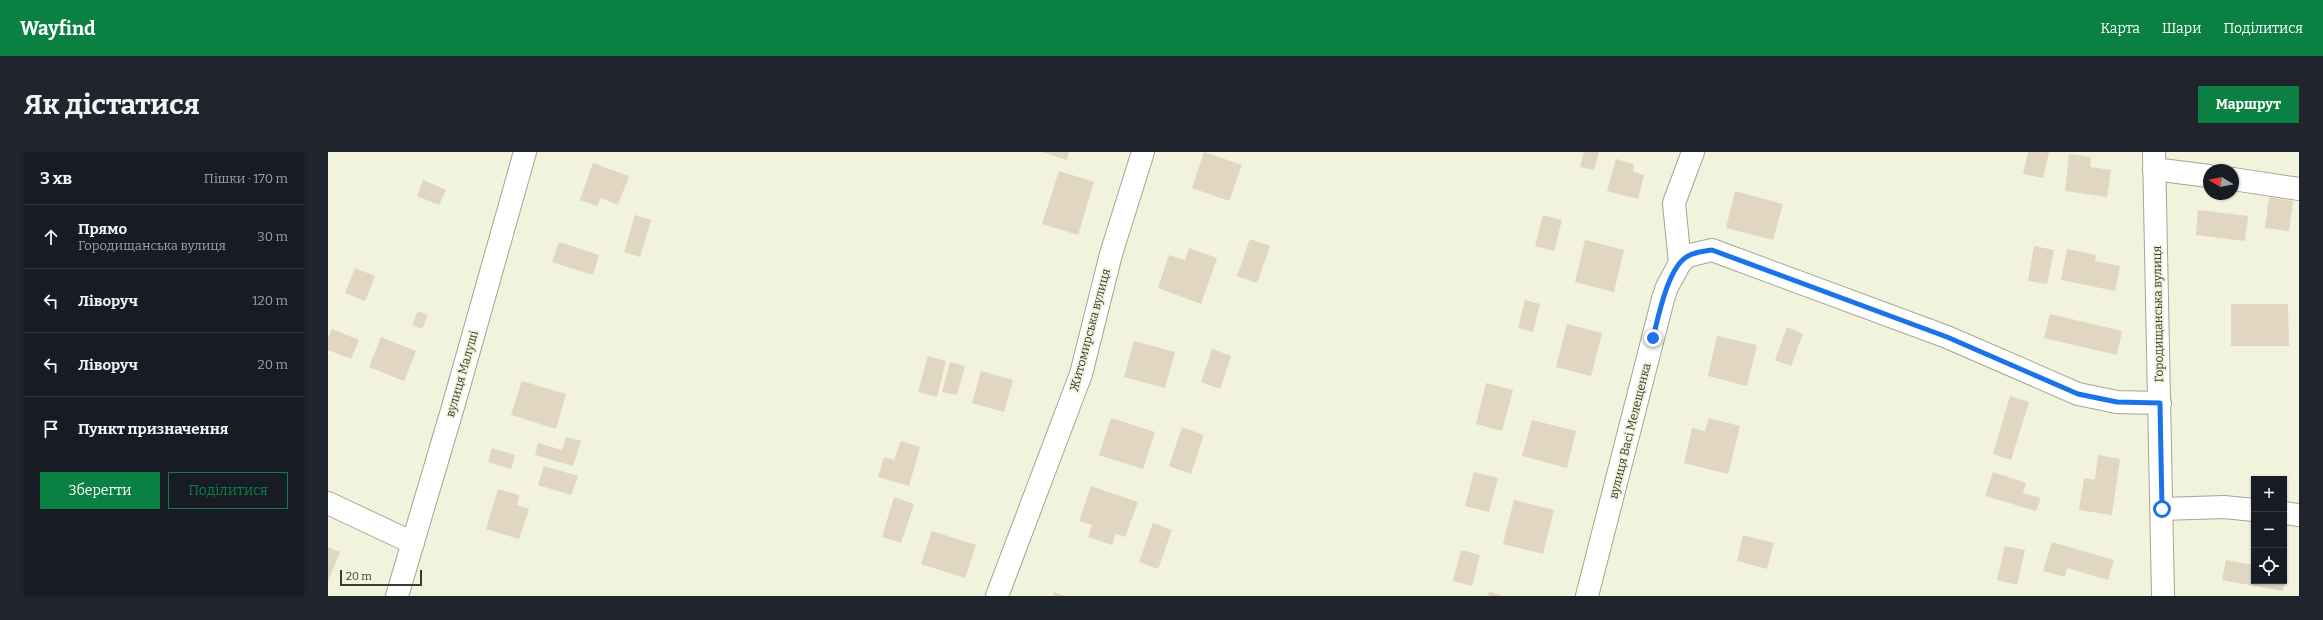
<!DOCTYPE html>
<html lang="uk">
<meta charset="utf-8">
<style>
body{margin:0;font-family:Bitter,serif;background:#20242c;color:#f1f3f6}
.controls{position:absolute;right:12px;bottom:12px;display:grid;overflow:hidden;border-radius:0px;box-shadow:0 1px 3px #0004}
.controls button{width:36px;height:36px;display:grid;place-items:center;padding:0;border:0;border-bottom:1px solid #363941;background:#171b24;color:#f1f3f6;font:20px sans-serif}
.compass{position:absolute;left:1875px;top:12px;width:36px;height:36px;border-radius:50%;background:#171b24;box-shadow:0 1px 3px #0004;rotate:280deg}
.scale{position:absolute;left:12px;bottom:10px;width:82px;box-sizing:border-box;padding-left:4px;border:2px solid #3b3b32;border-top:0;font-size:11px;line-height:14px;white-space:nowrap;color:#3b3b32;-webkit-text-stroke:3px #f2f3dc;paint-order:stroke}
.stop{position:absolute;width:12px;height:12px;margin:-9px;border:3px solid #1a73e8;border-radius:50%;background:#fff}
.stop.end{background:#1a73e8;border-color:#fff;box-shadow:0 1px 4px #0008}
.list{margin:0;padding:0;list-style:none}
h2{display:flex;justify-content:space-between;align-items:center;height:52px;margin:0;padding:0 16px;font-size:17px}
h2 small{font-size:13px;font-weight:400;color:#9ea1a6}
.list li{display:grid;grid-template-columns:26px 1fr auto;gap:12px;align-items:center;box-sizing:border-box;height:64px;padding:0 16px;border-top:1px solid #363941}
.list b{display:block;font-size:15px;white-space:nowrap}
.list p{margin:0;font-size:13px;white-space:nowrap;color:#9ea1a6}
.list em{font-size:13px;font-style:normal;color:#9ea1a6}
.actions{display:flex;gap:8px;padding:12px 16px}
.actions a{flex:1;padding:9px 0;border:1px solid #0b8043;border-radius:0px;text-align:center;font-size:14px;color:#0b8043}
.actions .main{background:#0b8043;color:#fff}
.icon{flex:none;width:22px;height:22px;fill:none;stroke:currentColor;stroke-width:2;stroke-linecap:round;stroke-linejoin:round}
.map{position:relative;flex:none;width:1971px;height:444px;overflow:hidden;border-radius:0px}
header{display:flex;align-items:center;gap:24px;box-sizing:border-box;height:56px;padding:0 20px;background:#0b8043;color:#fff}
header strong{font-size:19px}
nav{display:flex;gap:22px;margin-inline-start:auto;font-size:14px}
.intro{display:flex;align-items:center;justify-content:space-between;box-sizing:border-box;height:96px;padding:0 24px}
h1{margin:0;font-size:28px}
.button{padding:10px 18px;border-radius:0px;background:#0b8043;color:#fff;font-size:14px;font-weight:700}
main{display:flex;gap:24px;padding:0 24px}
aside{flex:1;background:#171b24;border-radius:0px;box-shadow:0 1px 3px #0004}
.map>svg:first-child{display:block}
.building{fill:#e0d6c2}
.lines{fill:none;stroke-linecap:round;stroke-linejoin:round}
.minor-casing{stroke:#a5a691;stroke-width:24}
.minor{stroke:#fff;stroke-width:22}
.route{stroke:#1a73e8;stroke-width:5}
.labels{text-anchor:middle;stroke-width:3.5;stroke-linejoin:round;paint-order:stroke}
.street-label{font-size:12px;fill:#3b3b32;stroke:#f2f3dc}
</style>
<header>
<strong>Wayfind</strong>
<nav><a>Карта</a><a>Шари</a><a>Поділитися</a></nav>
</header>
<div class="intro"><h1>Як дістатися</h1><a class="button">Маршрут</a></div>
<main>
<aside>
<h2>3 хв<small>Пішки · 170 m</small></h2>
<ul class="list">
<li><svg class="icon" aria-label="ahead" viewBox="0 0 24 24"><path d="M12 20V5M6 11l6-6 6 6"/></svg><div><b>Прямо</b><p>Городищанська вулиця</p></div><em>30 m</em></li>
<li><svg class="icon" aria-label="left" viewBox="0 0 24 24"><path d="M17 20v-9H6M10 6l-5 5 5 5"/></svg><div><b>Ліворуч</b></div><em>120 m</em></li>
<li><svg class="icon" aria-label="left" viewBox="0 0 24 24"><path d="M17 20v-9H6M10 6l-5 5 5 5"/></svg><div><b>Ліворуч</b></div><em>20 m</em></li>
<li><svg class="icon" aria-label="arrive" viewBox="0 0 24 24"><path d="M6 21V4h12l-3 4 3 4H6"/></svg><div><b>Пункт призначення</b></div></li>
</ul>
<div class="actions"><a class="main">Зберегти</a><a>Поділитися</a></div>
</aside>
<div class="map">
<svg width="1971" height="444" viewBox="0 0 1971 444">
<rect width="100%" height="100%" fill="#f2f3dc"/>
<g class="building">
<polygon points="714,0 741,0 739,8"/>
<polygon points="876,0 914,13 901,49 864,36"/>
<polygon points="1256,0 1271,0 1266,18 1252,15"/>
<polygon points="1700,0 1721,0 1715,26 1695,22"/>
<polygon points="1741,2 1763,5 1762,15 1783,18 1779,45 1737,39"/>
<polygon points="1288,7 1306,12 1305,20 1316,23 1310,47 1279,39"/>
<polygon points="265,11 301,24 290,53 273,46 269,54 252,48"/>
<polygon points="731,19 766,30 750,83 714,72"/>
<polygon points="95,28 118,38 111,53 89,44"/>
<polygon points="1407,39 1455,52 1445,88 1398,76"/>
<polygon points="1941,45 1965,49 1961,79 1937,76"/>
<polygon points="1870,58 1920,64 1917,89 1868,83"/>
<polygon points="307,63 323,68 312,105 296,100"/>
<polygon points="1215,63 1234,68 1226,99 1207,94"/>
<polygon points="922,87 942,94 929,131 909,124"/>
<polygon points="1257,88 1296,98 1286,140 1247,130"/>
<polygon points="231,90 271,103 265,123 224,110"/>
<polygon points="1706,94 1726,98 1719,132 1700,129"/>
<polygon points="861,96 889,106 873,152 830,136 841,103 857,108"/>
<polygon points="1739,97 1768,103 1767,109 1792,114 1787,139 1733,128"/>
<polygon points="27,116 47,124 37,149 17,141"/>
<polygon points="1197,148 1212,152 1205,180 1190,176"/>
<polygon points="1903,152 1960,152 1961,194 1903,194"/>
<polygon points="90,159 100,163 94,177 84,173"/>
<polygon points="1722,162 1794,179 1789,203 1716,186"/>
<polygon points="1239,172 1274,181 1263,224 1228,215"/>
<polygon points="1459,175 1475,182 1463,214 1447,208"/>
<polygon points="4,177 31,188 23,207 0,198 0,186"/>
<polygon points="1389,184 1429,193 1419,234 1380,224"/>
<polygon points="53,185 88,199 76,229 41,215"/>
<polygon points="806,189 847,200 837,236 796,225"/>
<polygon points="884,197 903,204 892,237 873,230"/>
<polygon points="600,204 618,209 609,245 590,240"/>
<polygon points="622,210 637,214 629,243 614,240"/>
<polygon points="653,219 685,228 676,260 644,251"/>
<polygon points="194,229 238,242 228,277 183,263"/>
<polygon points="1158,231 1185,238 1174,279 1148,272"/>
<polygon points="1682,244 1701,250 1683,308 1665,302"/>
<polygon points="783,266 827,280 815,317 771,303"/>
<polygon points="1381,266 1412,274 1400,322 1356,311 1364,276 1377,279"/>
<polygon points="1204,268 1248,279 1239,316 1194,304"/>
<polygon points="854,275 876,283 863,322 841,314"/>
<polygon points="238,285 253,289 245,314 207,303 210,291 234,298"/>
<polygon points="573,289 592,295 581,334 550,325 556,305 566,308"/>
<polygon points="164,296 187,303 183,317 160,310"/>
<polygon points="1770,303 1792,307 1784,363 1751,358 1756,326 1767,328"/>
<polygon points="216,314 250,324 243,343 210,333"/>
<polygon points="1146,320 1170,326 1161,360 1137,354"/>
<polygon points="1665,320 1698,331 1695,341 1713,346 1708,359 1657,344"/>
<polygon points="763,334 810,350 797,385 788,382 784,393 760,385 764,373 751,369"/>
<polygon points="170,337 191,343 189,353 201,357 191,387 158,377"/>
<polygon points="566,345 586,352 573,391 554,385"/>
<polygon points="1186,348 1226,358 1215,402 1175,392"/>
<polygon points="825,371 844,378 830,417 811,410"/>
<polygon points="604,379 648,393 637,426 593,412"/>
<polygon points="1415,383 1446,391 1439,417 1409,409"/>
<polygon points="1724,390 1786,408 1780,428 1739,416 1737,425 1715,419"/>
<polygon points="1677,394 1697,398 1689,433 1669,428"/>
<polygon points="0,395 12,400 0,429"/>
<polygon points="1133,398 1152,403 1144,434 1125,429"/>
<polygon points="1898,408 1926,413 1926,429 1956,429 1956,418 1959,419 1955,439 1894,428"/>
<polygon points="726,440 737,444 725,444"/>
<polygon points="1161,440 1173,443 1173,444 1160,444"/>
</g>
<g class="lines">
<g class="minor-casing">
<g id="minor">
<polyline points="1826,0 1835,444"/>
<polyline points="1826,17 1881,24"/>
<polyline points="1905,27 1971,37"/>
<polyline points="1352,111 1359,104 1384,98 1619,185 1750,242 1789,250 1832,251"/>
<polyline points="0,351 85,391"/>
<polyline points="1834,357 1896,355 1926,358"/>
<polyline points="1956,361 1971,363"/>
<polyline points="69,444 125,255 197,0"/>
<polyline points="669,444 753,222 783,102 815,0"/>
<polyline points="1259,444 1335,147 1339,135 1352,111 1346,51 1365,0"/>
</g>
</g>
<use href="#minor" class="minor"/>
</g>
<g class="lines">
<path class="route" d="M1325,186C1330,166 1340,114 1360,104C1367,100 1377,99 1384,98L1619,185L1750,242L1789,250L1832,251L1834,357"/>
</g>
<g class="labels">
<g class="street-label">
<text transform="translate(1830 162) rotate(-91)" y="4">Городищанська вулиця</text>
<text transform="translate(762 178) rotate(-75)" y="4">Житомирська вулиця</text>
<text transform="translate(134 222) rotate(-74)" y="4">вулиця Малуші</text>
<text transform="translate(1302 279) rotate(-76)" y="4">вулиця Васі Мелещенка</text>
</g>
</g>
</svg>
<div class="controls">
<button>+</button>
<button>−</button>
<button><svg class="icon" aria-label="locate" viewBox="0 0 24 24"><circle cx="12" cy="12" r="6"/><path d="M12 2v4M12 18v4M2 12h4M18 12h4"/></svg></button>
</div>
<svg class="compass" viewBox="-18 -18 36 36"><path d="M0-13l5 13h-10z" fill="#e53935"/><path d="M0 13l5-13h-10z" fill="#9ea1a6"/></svg>
<div class="scale">20 m</div>
<div class="stop" style="left:1834px;top:357px"></div>
<div class="stop end" style="left:1325px;top:186px"></div>
</div>
</main>
